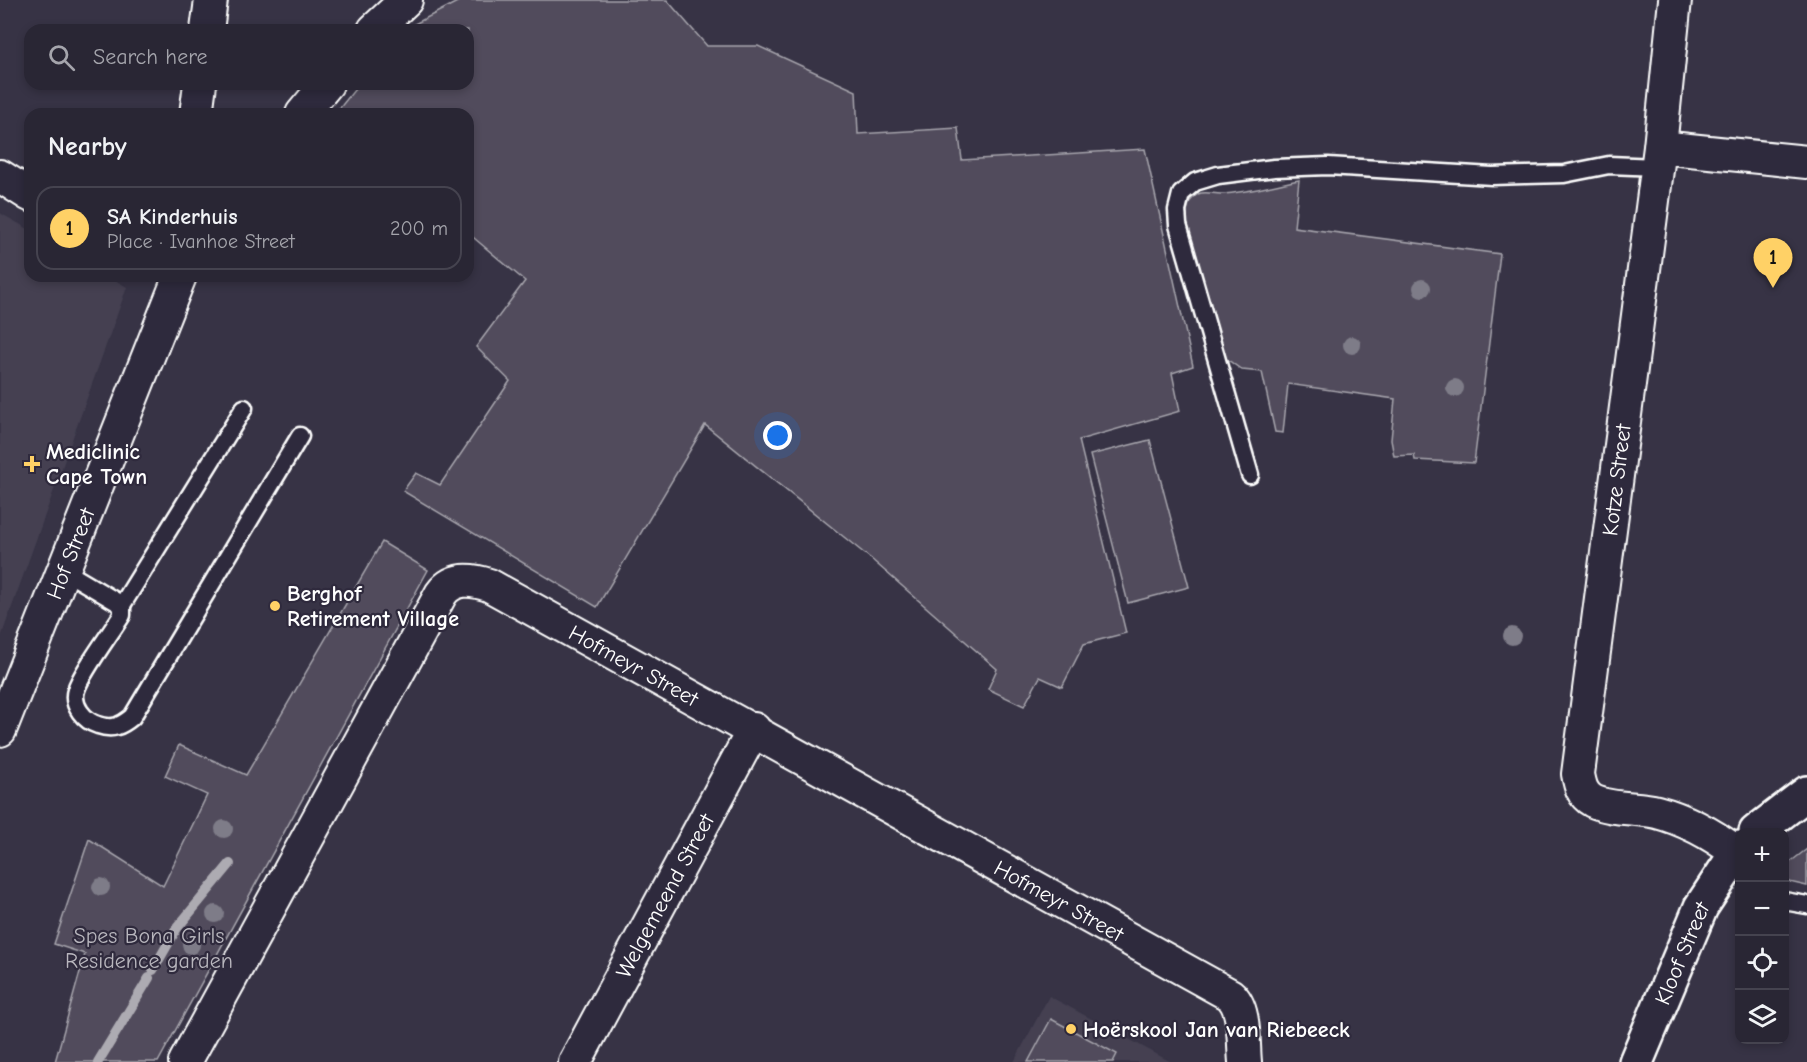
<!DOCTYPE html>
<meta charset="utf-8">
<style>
body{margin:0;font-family:"Comic Neue",sans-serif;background:#312e3c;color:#f1f3f6}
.controls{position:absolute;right:18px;bottom:18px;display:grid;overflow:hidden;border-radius:12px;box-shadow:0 3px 9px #0003}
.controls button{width:54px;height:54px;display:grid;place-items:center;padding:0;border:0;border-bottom:2px solid #45434f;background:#292634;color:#f1f3f6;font:30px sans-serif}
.you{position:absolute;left:778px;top:436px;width:21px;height:21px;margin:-15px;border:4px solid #fff;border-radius:50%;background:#1a73e8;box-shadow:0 0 0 9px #1a73e833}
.badge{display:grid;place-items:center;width:39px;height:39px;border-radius:50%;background:#ffd166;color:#111;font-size:20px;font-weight:700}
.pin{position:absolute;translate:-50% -50px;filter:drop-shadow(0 2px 3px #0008)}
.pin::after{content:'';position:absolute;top:32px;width:21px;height:18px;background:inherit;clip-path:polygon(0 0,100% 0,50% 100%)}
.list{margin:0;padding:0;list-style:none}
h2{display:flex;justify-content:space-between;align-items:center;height:78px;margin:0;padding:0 24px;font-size:26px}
h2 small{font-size:20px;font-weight:400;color:#a5a5ac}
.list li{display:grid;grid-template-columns:39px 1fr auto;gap:18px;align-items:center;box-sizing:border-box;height:84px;margin:0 12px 12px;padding:0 12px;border:2px solid #45434f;border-radius:18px}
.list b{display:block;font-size:22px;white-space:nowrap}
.list p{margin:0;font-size:20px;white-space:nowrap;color:#a5a5ac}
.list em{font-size:20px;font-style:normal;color:#a5a5ac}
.icon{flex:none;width:33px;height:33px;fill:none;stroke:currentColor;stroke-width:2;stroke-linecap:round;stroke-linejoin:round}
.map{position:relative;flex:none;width:1807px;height:1062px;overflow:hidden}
.search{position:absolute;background:#292634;box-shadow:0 3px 9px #0003;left:24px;top:24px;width:450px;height:66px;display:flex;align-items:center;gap:15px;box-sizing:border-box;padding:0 21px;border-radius:18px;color:#a5a5ac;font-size:22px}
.panel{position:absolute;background:#292634;box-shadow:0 3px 9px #0003;left:24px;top:108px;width:450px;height:174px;border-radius:18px}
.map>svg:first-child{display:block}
.built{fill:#444051}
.green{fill:#514c5c;stroke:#a8a6ae;stroke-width:1.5}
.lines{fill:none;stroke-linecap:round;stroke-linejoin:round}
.stream{stroke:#adabb2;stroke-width:10}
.lane-casing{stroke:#fff;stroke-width:21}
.street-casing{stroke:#fff;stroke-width:36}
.secondary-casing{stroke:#fff;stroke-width:38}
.lane{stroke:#2f2a3d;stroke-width:16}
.street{stroke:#2f2a3d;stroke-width:32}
.secondary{stroke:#2f2a3d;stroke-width:33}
.tree{fill:#7e7c88}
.poi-dot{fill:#ffd166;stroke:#2f2a3d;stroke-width:2}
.labels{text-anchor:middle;stroke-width:4.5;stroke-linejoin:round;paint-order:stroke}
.poi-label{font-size:22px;font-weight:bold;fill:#fff;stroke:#2f2a3d;text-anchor:start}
.street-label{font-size:22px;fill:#fff;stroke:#2f2a3d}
.park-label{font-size:22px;fill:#b9b7be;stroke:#2f2a3d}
</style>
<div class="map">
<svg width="1807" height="1062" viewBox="0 0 1807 1062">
<rect width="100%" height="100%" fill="#373345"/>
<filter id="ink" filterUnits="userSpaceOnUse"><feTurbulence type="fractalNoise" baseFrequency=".0167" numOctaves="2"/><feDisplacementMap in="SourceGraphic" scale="12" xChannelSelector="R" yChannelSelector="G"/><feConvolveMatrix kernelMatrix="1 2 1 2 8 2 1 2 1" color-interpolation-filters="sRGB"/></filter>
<g filter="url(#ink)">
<g class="built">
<polygon points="0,213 30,230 30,276 108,276 127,287 0,640"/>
<polygon points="1049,996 1171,1062 1014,1062"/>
</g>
<g class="green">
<polygon points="461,0 667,0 707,46 758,46 856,91 858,134 958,128 962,160 1145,149 1193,366 1172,373 1180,411 1079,440 1126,633 1084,644 1062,687 1040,677 1024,706 988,689 997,669 870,558 705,425 597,607 403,491 416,473 440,485 510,381 476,347 525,281 468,233 468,114 335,114 359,84 468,84 468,30 403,30"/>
<path d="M1299,180L1294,227L1500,254L1474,463L1415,460L1414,455L1394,456L1391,440L1395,399L1288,384L1283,433L1275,432L1262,372L1242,370L1224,357L1187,223C1186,213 1187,200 1198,194C1205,191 1213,194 1221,194C1246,193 1274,185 1299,180Z"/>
<polygon points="1150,440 1189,587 1128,603 1090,455"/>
<polygon points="382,542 428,570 158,1062 55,1062 85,954 54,944 89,839 163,886 207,795 165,776 179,745 246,775"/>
<polygon points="1807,849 1807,886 1785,881 1785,866"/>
<polygon points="1051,1019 1117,1054 1113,1062 1028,1062"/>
</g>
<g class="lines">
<g class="stream">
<polyline points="153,970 177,928 230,864"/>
<polyline points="98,1062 149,978"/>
</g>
<g class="lane-casing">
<g id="lane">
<polyline points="1250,475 1178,225 1177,210 1181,194 1195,182 1218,175 1274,168 1328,166 1492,176 1564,174 1609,165 1657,167"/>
<path d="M63,570L122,605V615C111,633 81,673 76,690C71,706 85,721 98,725C113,730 121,726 132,717L300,436"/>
<polyline points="122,605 244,408"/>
<polyline points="1784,901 1807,905"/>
</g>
</g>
<g class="street-casing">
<g id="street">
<path d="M1675,0L1660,147L1578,774C1580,785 1582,795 1593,801C1612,810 1637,807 1657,812C1687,820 1712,834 1736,852"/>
<polyline points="207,30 211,0"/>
<polyline points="374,30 406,0"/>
<polyline points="196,114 200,84"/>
<polyline points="302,114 327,84"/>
<polyline points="1660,147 1807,162"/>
<polyline points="0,176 30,195"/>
<path id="s1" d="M0,730L180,276"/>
<path id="s2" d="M185,1062L441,594C453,577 471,579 489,585L1230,995C1246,1008 1243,1043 1245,1062"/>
<path id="s3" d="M575,1062L754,729"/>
</g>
</g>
<g class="secondary-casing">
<g id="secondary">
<polyline points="1756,832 1807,793"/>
<path id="s4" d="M1636,1062L1701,907L1740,848"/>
</g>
</g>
<use href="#lane" class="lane"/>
<use href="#street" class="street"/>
<use href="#secondary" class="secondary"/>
</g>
<g class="tree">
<circle cx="1422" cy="288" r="9"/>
<circle cx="1352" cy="345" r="9"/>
<circle cx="1455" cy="388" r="9"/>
<circle cx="1512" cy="636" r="9"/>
<circle cx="224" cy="829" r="9"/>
<circle cx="101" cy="887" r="9"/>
<circle cx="215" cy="914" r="9"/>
<circle cx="191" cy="945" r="9"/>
</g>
</g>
<g class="poi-dot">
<path d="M29 455h6v6h6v6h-6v6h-6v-6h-6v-6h6z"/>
<circle cx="275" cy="606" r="6"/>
<circle cx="1071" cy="1029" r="6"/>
</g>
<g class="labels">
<g class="poi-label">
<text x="46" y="459">Mediclinic<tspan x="46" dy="25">Cape Town</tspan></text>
<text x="287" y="601">Berghof<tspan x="287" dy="25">Retirement Village</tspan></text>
<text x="1083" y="1037">Hoërskool Jan van Riebeeck</text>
</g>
<g class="street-label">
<text transform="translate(1616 480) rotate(-83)" y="8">Kotze Street</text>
<text dy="8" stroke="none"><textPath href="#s1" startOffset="190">Hof Street</textPath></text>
<text dy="8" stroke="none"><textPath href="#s2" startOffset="752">Hofmeyr Street</textPath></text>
<text dy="8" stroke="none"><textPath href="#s3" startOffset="189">Welgemeend Street</textPath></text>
<text dy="8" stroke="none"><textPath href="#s2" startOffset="1238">Hofmeyr Street</textPath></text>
<text dy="8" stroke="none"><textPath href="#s4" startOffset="118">Kloof Street</textPath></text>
</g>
<g class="park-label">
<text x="149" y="943">Spes Bona Girls<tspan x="149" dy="25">Residence garden</tspan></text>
</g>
</g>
</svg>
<div class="controls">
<button>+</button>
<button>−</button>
<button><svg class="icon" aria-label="locate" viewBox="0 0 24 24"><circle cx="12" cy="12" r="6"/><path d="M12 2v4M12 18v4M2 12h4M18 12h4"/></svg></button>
<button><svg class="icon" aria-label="layers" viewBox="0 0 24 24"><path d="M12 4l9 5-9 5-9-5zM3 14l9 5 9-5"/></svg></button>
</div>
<div class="you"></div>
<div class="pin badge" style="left:1773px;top:288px">1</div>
<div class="search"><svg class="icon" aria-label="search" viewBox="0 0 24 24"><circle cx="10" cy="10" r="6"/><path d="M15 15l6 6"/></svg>Search here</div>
<section class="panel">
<h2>Nearby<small></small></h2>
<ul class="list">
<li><span class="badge">1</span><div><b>SA Kinderhuis</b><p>Place · Ivanhoe Street</p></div><em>200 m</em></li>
</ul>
</section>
</div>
